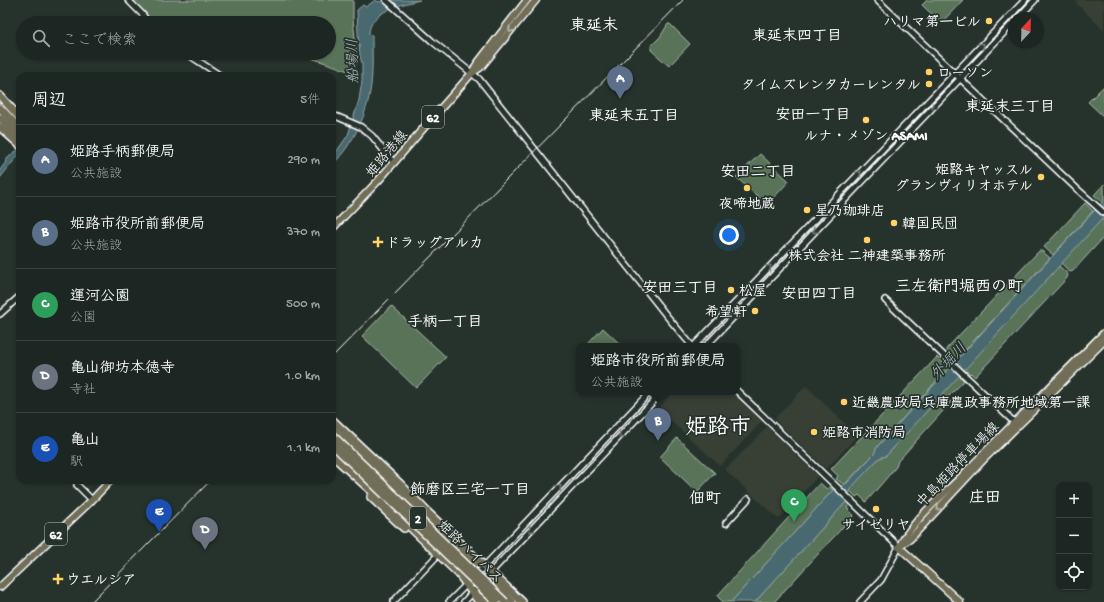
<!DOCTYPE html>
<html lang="ja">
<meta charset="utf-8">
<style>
body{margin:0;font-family:"Gochi Hand","Klee One",sans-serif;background:#29322f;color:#f1f3f6}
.controls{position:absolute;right:12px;bottom:12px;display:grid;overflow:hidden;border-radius:8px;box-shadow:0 1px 3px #0004}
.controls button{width:36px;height:36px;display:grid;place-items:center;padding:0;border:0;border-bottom:1px solid #3a4340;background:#1c2622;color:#f1f3f6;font:20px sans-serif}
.compass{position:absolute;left:1008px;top:12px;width:36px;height:36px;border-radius:50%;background:#1c2622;box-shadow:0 1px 3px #0004;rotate:22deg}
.you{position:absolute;left:729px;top:235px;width:14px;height:14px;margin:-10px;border:3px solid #fff;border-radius:50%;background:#1a73e8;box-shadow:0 0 0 6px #1a73e833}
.badge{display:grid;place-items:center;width:26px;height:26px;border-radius:50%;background:#ea580c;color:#fff;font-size:13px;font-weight:700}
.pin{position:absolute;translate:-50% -33px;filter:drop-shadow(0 1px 2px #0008)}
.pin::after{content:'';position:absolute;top:21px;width:14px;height:12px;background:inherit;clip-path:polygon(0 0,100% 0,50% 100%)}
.popup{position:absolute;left:576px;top:343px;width:164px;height:52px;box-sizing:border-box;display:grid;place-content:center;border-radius:8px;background:#1c2622;filter:drop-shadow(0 1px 3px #0005);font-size:13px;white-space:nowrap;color:#a0a5a5}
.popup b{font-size:15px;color:#f1f3f6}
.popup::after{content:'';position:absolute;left:50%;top:100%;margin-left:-8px;border:8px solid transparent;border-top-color:#1c2622}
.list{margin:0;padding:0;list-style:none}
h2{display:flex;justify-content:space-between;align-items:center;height:52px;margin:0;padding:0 16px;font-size:17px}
h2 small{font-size:13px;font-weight:400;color:#a0a5a5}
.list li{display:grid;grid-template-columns:26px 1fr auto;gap:12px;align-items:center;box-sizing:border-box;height:72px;padding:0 16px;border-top:1px solid #3a4340}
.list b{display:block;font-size:15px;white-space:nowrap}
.list p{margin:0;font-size:13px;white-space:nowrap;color:#a0a5a5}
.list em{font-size:13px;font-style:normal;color:#a0a5a5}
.icon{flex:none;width:22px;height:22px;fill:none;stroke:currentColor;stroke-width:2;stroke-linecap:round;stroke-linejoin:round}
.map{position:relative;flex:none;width:1104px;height:602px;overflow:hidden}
.search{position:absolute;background:#1c2622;box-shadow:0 1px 3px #0004;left:16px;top:16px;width:320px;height:44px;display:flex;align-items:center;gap:10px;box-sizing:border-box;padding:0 14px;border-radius:22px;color:#a0a5a5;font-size:15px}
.panel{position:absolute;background:#1c2622;box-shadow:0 1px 3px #0004;left:16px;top:72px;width:320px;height:412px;border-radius:12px}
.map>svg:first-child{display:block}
.built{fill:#384036}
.green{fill:#597358;stroke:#acb9ac}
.water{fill:#496970;stroke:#92a5a9}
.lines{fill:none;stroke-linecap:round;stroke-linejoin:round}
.minor-casing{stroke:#fff;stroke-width:8}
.major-casing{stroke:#fff;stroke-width:9}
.highway-casing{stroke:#fff;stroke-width:10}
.minor{stroke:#26332d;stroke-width:5}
.major{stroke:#716e59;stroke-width:6}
.highway{stroke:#716e59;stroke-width:7}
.rail{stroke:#fff;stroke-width:1}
.highway-bridge-casing{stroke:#fff;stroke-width:10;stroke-linecap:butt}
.highway-bridge{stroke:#716e59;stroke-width:7}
.oneway{stroke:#bfbeb4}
.oneway2{stroke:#727a76}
.poi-dot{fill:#ffd166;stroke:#26332d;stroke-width:1.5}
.labels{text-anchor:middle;stroke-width:3.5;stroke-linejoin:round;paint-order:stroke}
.shield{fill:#26332d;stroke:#bec2c0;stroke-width:1}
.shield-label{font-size:13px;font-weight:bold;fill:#fff}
.poi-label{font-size:14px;font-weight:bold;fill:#fff;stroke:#26332d;text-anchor:start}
.street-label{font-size:14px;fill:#fff;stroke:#26332d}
.neighbourhood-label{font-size:15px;font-weight:bold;fill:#fff;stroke:#26332d}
.water-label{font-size:15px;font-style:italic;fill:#adbcbf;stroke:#26332d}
.quarter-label{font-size:16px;font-weight:bold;fill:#fff;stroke:#26332d}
.town-label{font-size:22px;font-weight:bold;fill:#fff;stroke:#26332d}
</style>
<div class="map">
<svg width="1104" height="602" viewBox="0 0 1104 602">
<rect width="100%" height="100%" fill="#26332d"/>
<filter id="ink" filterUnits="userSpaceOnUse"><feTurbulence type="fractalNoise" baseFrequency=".025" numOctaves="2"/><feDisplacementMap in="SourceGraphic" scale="8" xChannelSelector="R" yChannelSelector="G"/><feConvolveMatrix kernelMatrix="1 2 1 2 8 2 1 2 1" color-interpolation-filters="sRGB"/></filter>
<g filter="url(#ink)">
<g class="built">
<polygon points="1077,0 1104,0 1104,30 1076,3"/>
<polygon points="806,386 856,434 856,437 828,467 825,468 776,421 776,417"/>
<polygon points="673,392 731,392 762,421 720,466 658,409"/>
<polygon points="767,427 817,475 816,478 780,518 777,518 725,470"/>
</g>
<g class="green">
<path d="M131,0H353V20L357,57L354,74C336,65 317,61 298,53H329V23H151Z"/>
<polygon points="927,0 963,0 941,23 922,5"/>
<polygon points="668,24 670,24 690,44 669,66 651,50 651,46 660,37"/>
<polygon points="196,53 213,53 207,60"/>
<polygon points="1104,86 1104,117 1088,102"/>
<polygon points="760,154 789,181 767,205 736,177"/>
<polygon points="1104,184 1104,200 1102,202 1094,195"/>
<polygon points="1085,203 1093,211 1053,255 1044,247"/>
<polygon points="1102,219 1104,221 1104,237 1073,271 1070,272 1061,263"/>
<polygon points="1039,251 1042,251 1050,258 955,361 946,349"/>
<polygon points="1059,266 1068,274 1067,278 975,377 971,373 970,374 968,372 966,372 964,369"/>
<polygon points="391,306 446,357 416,388 362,336"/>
<polygon points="603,328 622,346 586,346"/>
<polygon points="937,357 943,363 944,362 950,366 877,447 874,454 844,485 836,479 838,476 831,469"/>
<polygon points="959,375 964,381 947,398 951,402 898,461 896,467 866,502 859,495 856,497 850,491 851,487 879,458 886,456"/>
<polygon points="677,438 715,473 697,492 660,457"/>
<polygon points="820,483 827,489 829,487 833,490 731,602 723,602 718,597 718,595"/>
<polygon points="846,502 849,505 847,508 854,515 774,602 755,602"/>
</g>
<g class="water">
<path d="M375,0L379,2L384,0H420C403,4 369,11 369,34L372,35C372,52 373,68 371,85C368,113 353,145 332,165V158L348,135L359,100L362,81V63L360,56L358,32L357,10L363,5L366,7Z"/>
<polygon points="20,149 20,154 12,163 0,178 0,170 6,162 5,161 13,153"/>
<polygon points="1104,200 1104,217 886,456 879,458 852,487 846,502 755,602 731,602 833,490 847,483 874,454 877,447"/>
</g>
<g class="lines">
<g class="minor-casing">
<g id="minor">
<polyline points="128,0 143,15 148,23"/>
<polyline points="386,0 432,41 479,79 666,315 692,346"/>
<polyline points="877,0 1076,188 1104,213"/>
<polyline points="1018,18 1035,0"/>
<polyline points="186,53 221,76"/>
<polyline points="332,118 335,116 338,117 361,127 372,136 394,163"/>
<polyline points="885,300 1016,424"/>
<polyline points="0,314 20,296"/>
<polyline points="694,346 1025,0"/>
<polyline points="706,346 1014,22"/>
<polyline points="737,391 899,547 881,580 860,602"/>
<polyline points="77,485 92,500"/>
<polyline points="726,523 748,499"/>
<polyline points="475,576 650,392"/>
<polyline points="393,602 435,558"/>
<polyline points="449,602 468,583"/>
<polyline points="464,602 490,573 662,392"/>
</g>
</g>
<g class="major-casing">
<g id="major">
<polyline points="473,71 477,64 527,0"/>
<polyline points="332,229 378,181 421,131 472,73 481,67 536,0"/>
<polyline points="902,544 910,539 985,458 1104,341"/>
<path d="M899,547C914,519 940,498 962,476C1008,428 1057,381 1104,333"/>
<polyline points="899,547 960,602"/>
<polyline points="0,587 92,500 111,480"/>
</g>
</g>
<g class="highway-casing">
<g id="highway">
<polyline points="0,96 20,118"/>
<polyline points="0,108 20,129"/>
<polyline points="0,118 20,137"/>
<polyline points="0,127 20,145"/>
<polyline points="332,420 400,484 426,511 522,602"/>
<polyline points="332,429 364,459"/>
<polyline points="362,453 375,468 418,512 470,561 478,564"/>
<polyline points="332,455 386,504 459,574 479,602"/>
<polyline points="371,497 404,528"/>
<polyline points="498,584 507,597 512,602"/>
<polyline points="475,594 486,602"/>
</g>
</g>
<use href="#minor" class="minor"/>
<use href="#major" class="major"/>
<use href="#highway" class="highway"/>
<g class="rail">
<polyline points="332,357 683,0"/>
<polyline points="91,602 211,480"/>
</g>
<g class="highway-bridge-casing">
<g id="highway-bridge">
<polyline points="332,435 505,602"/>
<polyline points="332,444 496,602"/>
</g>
</g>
<use href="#highway-bridge" class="highway-bridge"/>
</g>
<defs><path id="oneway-chevron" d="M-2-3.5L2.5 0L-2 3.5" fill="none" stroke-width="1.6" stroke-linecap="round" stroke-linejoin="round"/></defs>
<g class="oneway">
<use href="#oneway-chevron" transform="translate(511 30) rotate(129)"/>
<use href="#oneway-chevron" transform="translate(939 508) rotate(134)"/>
</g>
<g class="oneway2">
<use href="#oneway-chevron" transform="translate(982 45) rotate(-46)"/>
<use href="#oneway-chevron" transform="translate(934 107) rotate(134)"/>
<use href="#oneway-chevron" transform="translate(859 173) rotate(-46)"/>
<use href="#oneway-chevron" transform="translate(815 231) rotate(134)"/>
<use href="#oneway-chevron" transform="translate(769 267) rotate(-46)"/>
<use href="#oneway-chevron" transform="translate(621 436) rotate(134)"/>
<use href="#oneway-chevron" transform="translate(559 487) rotate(-46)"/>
<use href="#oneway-chevron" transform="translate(531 530) rotate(134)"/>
</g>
</g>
<g class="poi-dot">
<circle cx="989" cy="21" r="4"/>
<circle cx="929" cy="72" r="4"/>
<circle cx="929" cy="84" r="4"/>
<circle cx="866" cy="120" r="4"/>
<circle cx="1041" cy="177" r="4"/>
<circle cx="747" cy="188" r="4"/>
<circle cx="807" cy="210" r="4"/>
<circle cx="894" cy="223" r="4"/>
<circle cx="867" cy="240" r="4"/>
<path d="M376 236h4v4h4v4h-4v4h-4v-4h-4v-4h4z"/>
<circle cx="731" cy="290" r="4"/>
<circle cx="755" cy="311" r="4"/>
<circle cx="844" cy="402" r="4"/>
<circle cx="814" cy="432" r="4"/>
<circle cx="876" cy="509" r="4"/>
<path d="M56 573h4v4h4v4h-4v4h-4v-4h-4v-4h4z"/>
</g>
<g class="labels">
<g class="shield">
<rect x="422" y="106" width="22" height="22" rx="3"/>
<rect x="410" y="507" width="16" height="22" rx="3"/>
<rect x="45" y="523" width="22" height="22" rx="3"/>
</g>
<g class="shield-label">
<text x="433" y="122">62</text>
<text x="418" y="523">2</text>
<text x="56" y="539">62</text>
</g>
<g class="poi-label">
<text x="981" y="26" text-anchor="end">ハリマ第一ビル</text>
<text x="937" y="77">ローソン</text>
<text x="921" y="89" text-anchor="end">タイムズレンタカーレンタル</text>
<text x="866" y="140" text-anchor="middle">ルナ・メゾン ASAMI</text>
<text x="1033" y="174" text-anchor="end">姫路キヤッスル<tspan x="1033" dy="16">グランヴィリオホテル</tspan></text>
<text x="747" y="208" text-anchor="middle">夜啼地蔵</text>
<text x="815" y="215">星乃珈琲店</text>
<text x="902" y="228">韓国民団</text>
<text x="386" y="247">ドラッグアルカ</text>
<text x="867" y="260" text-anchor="middle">株式会社 二神建築事務所</text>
<text x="739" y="295">松屋</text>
<text x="747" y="316" text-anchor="end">希望軒</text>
<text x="852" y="407">近畿農政局兵庫農政事務所地域第一課</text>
<text x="822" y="437">姫路市消防局</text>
<text x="876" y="529" text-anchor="middle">サイゼリヤ</text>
<text x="66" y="584">ウエルシア</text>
</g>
<g class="street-label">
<text transform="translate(386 153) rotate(-50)" y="5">姫路港線</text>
<text transform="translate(957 464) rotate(-46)" y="5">中島姫路停車場線</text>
<text transform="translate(471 551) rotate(44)" y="5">姫路バイパス</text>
</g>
<g class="neighbourhood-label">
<text x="797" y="40">東延末四丁目</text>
<text x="1010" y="111">東延末三丁目</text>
<text x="813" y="119">安田一丁目</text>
<text x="634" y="120">東延末五丁目</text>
<text x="758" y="176">安田二丁目</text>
<text x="680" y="292">安田三丁目</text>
<text x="819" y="298">安田四丁目</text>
<text x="445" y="326">手柄一丁目</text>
<text x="470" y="494">飾磨区三宅一丁目</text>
</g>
<g class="water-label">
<text transform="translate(352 61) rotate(-91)" y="5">船場川</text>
<text transform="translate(948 361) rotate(-47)" y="5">外堀川</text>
</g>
<g class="quarter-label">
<text x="594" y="30">東延末</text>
<text x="959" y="291">三左衛門堀西の町</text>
<text x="985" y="502">庄田</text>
<text x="705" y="503">佃町</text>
</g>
<g class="town-label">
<text x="718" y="433">姫路市</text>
</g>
</g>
</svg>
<div class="controls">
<button>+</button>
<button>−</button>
<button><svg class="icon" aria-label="locate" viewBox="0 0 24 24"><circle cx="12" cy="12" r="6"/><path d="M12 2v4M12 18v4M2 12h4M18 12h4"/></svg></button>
</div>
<svg class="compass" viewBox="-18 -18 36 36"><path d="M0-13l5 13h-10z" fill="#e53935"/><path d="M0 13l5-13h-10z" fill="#a0a5a5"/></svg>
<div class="you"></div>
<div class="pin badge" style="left:620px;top:99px;background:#5c6f8a">A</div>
<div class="pin badge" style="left:658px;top:441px;background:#5c6f8a">B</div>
<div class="popup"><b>姫路市役所前郵便局</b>公共施設</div>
<div class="pin badge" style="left:794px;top:522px;background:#2e9e5b">C</div>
<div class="pin badge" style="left:205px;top:550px;background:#6b7280">D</div>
<div class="pin badge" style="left:159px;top:532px;background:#1a4fb4">E</div>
<div class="search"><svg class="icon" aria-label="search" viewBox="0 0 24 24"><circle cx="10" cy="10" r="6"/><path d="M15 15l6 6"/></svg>ここで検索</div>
<section class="panel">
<h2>周辺<small>5件</small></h2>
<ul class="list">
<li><span class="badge" style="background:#5c6f8a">A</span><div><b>姫路手柄郵便局</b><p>公共施設</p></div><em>290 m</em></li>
<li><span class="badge" style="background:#5c6f8a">B</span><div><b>姫路市役所前郵便局</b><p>公共施設</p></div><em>370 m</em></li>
<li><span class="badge" style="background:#2e9e5b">C</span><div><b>運河公園</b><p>公園</p></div><em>500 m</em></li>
<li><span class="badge" style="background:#6b7280">D</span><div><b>亀山御坊本徳寺</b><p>寺社</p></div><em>1.0 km</em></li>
<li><span class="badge" style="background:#1a4fb4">E</span><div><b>亀山</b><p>駅</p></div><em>1.1 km</em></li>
</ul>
</section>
</div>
